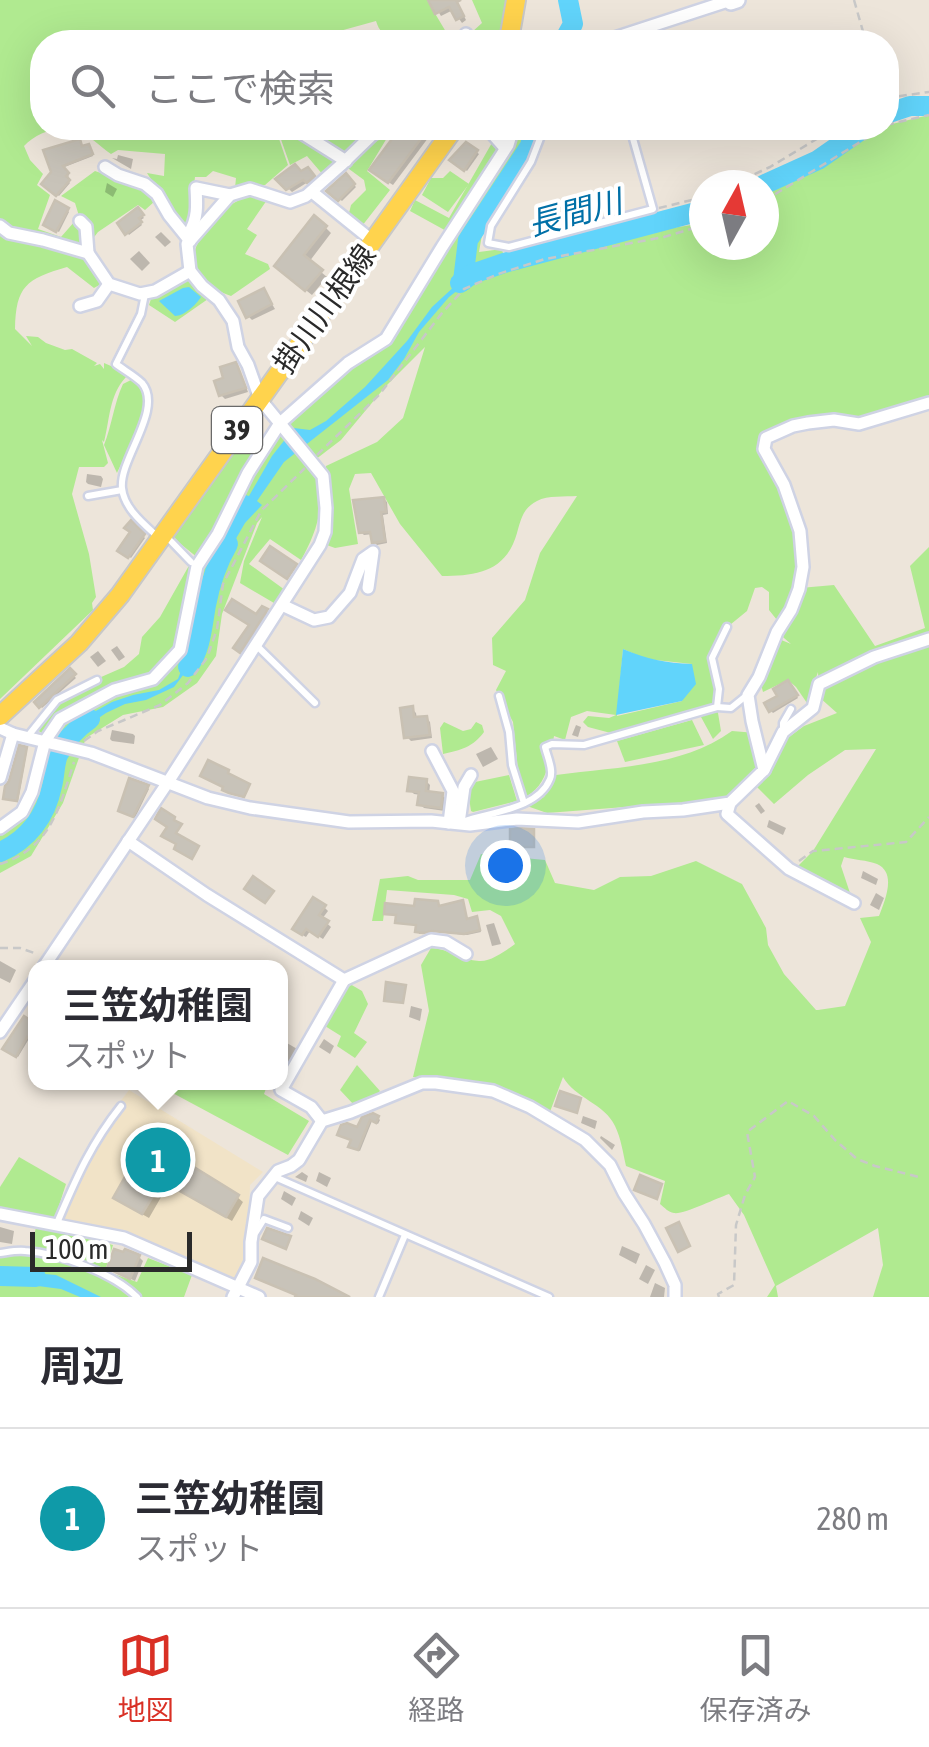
<!DOCTYPE html>
<html lang="ja">
<meta charset="utf-8">
<style>
body{margin:0;font-family:"Asap Condensed","Noto Sans JP",sans-serif;background:#f2f2f3;color:#2b2b33}
.compass{position:absolute;left:689px;top:170px;width:90px;height:90px;border-radius:50%;background:#fff;box-shadow:0 10px 40px #0002;rotate:8deg}
.scale{position:absolute;left:30px;bottom:25px;width:162px;box-sizing:border-box;padding-left:10px;border:5px solid #2a2a2a;border-top:0;font-size:28px;line-height:35px;white-space:nowrap;color:#2a2a2a;-webkit-text-stroke:8px #fff;paint-order:stroke}
.you{position:absolute;left:505px;top:865px;width:35px;height:35px;margin:-25px;border:8px solid #fff;border-radius:50%;background:#1a73e8;box-shadow:0 0 0 15px #1a73e833}
.badge{display:grid;place-items:center;width:65px;height:65px;border-radius:50%;background:#d93025;color:#fff;font-size:32px;font-weight:700}
.pin{position:absolute;translate:-50% -50%;border:5px solid #fff;box-shadow:0 2px 10px #0006}
.popup{position:absolute;left:28px;top:960px;width:260px;height:130px;box-sizing:border-box;display:grid;place-content:center;border-radius:20px;background:#fff;filter:drop-shadow(0 2px 8px #0005);font-size:32px;white-space:nowrap;color:#7c7c81}
.popup b{font-size:38px;color:#2b2b33}
.popup::after{content:'';position:absolute;left:50%;top:100%;margin-left:-20px;border:20px solid transparent;border-top-color:#fff}
.list{margin:0;padding:0;list-style:none}
h2{display:flex;justify-content:space-between;align-items:center;height:130px;margin:0;padding:0 40px;font-size:42px}
h2 small{font-size:32px;font-weight:400;color:#7c7c81}
.list li{display:grid;grid-template-columns:65px 1fr auto;gap:30px;align-items:center;box-sizing:border-box;height:180px;padding:0 40px;border-top:2px solid #e1e1e2}
.list b{display:block;font-size:38px;white-space:nowrap}
.list p{margin:0;font-size:32px;white-space:nowrap;color:#7c7c81}
.list em{font-size:32px;font-style:normal;color:#7c7c81}
.icon{flex:none;width:55px;height:55px;fill:none;stroke:currentColor;stroke-width:2;stroke-linecap:round;stroke-linejoin:round}
.map{position:relative;flex:none;width:929px;height:1297px;overflow:hidden}
.search{position:absolute;background:#fff;box-shadow:0 10px 40px #0002;left:30px;right:30px;top:30px;height:110px;display:flex;align-items:center;gap:25px;box-sizing:border-box;padding:0 35px;border-radius:40px;color:#7c7c81;font-size:38px}
.sheet{height:310px;background:#fff}
nav{display:flex;justify-content:space-around;align-items:center;box-sizing:border-box;height:140px;border-top:2px solid #e1e1e2;background:#fff;font-size:28px;color:#7c7c81}
nav a{display:grid;justify-items:center;gap:5px}
nav .on{color:#d93025}
.map>svg:first-child{display:block}
.education{fill:#f1e3c7}
.green{fill:#b0ea90;fill-rule:evenodd}
.water{fill:#61d4fb}
.shadow{fill:#0003}
.lines{fill:none;stroke-linecap:round;stroke-linejoin:round}
.river{stroke:#61d4fb;stroke-width:20}
.building{fill:#c8c3b9;stroke:#c9c1b3;stroke-width:2.5}
.service-casing{stroke:#cfd3e4;stroke-width:11}
.minor-casing{stroke:#cfd3e4;stroke-width:16}
.tertiary-casing{stroke:#cfd3e4;stroke-width:20}
.primary-casing{stroke:#c8c8c8;stroke-width:22}
.path{stroke:#c8c8c8;stroke-width:2.5;stroke-dasharray:8 5;stroke-linecap:butt}
.service{stroke:#fff;stroke-width:6}
.minor{stroke:#fff;stroke-width:11}
.tertiary{stroke:#fff;stroke-width:15}
.primary{stroke:#ffd34d;stroke-width:18}
.labels{text-anchor:middle;stroke-width:8;stroke-linejoin:round;paint-order:stroke}
.shield{fill:#fff;stroke:#6a6a6a;stroke-width:2.5}
.shield-label{font-size:28px;font-weight:bold;fill:#2a2a2a}
.street-label{font-size:30px;fill:#2a2a2a;stroke:#fff}
.water-label{font-size:32px;font-style:italic;fill:#0070a7;stroke:#fff}
</style>
<div class="map">
<svg width="929" height="1297" viewBox="0 0 929 1297">
<rect width="100%" height="100%" fill="#ede5da"/>
<polygon class="education" points="129,1090 263,1172 250,1185 247,1264 239,1283 141,1242 57,1224 70,1189 104,1123"/>
<g class="green">
<path d="M0,0H427L452,42C425,42 385,52 376,21L318,37L310,42H42V128H271L277,133L288,165L265,185L235,188L236,178L213,171L206,177H195L194,185L199,201L184,231L147,173L164,176L165,154L118,150L111,154C101,147 88,134 77,131C58,124 37,133 24,146L30,160L43,174L37,185L50,195L38,229L61,237L75,221L83,224V235L108,280L94,288L67,267C26,279 16,286 15,329L32,346L26,336L38,337L46,343L65,350L72,349L97,363L94,366L100,364L104,369V363L111,366L115,363L126,377C109,395 110,419 104,442L102,440L108,463L104,467H79L72,494L89,554L96,597L92,603L93,610L0,699Z"/>
<polygon points="472,0 505,0 506,18 497,42 461,42 482,23"/>
<path d="M929,115V402L859,424L834,420L764,438L795,517L800,588L834,585L875,646L925,628L910,566L929,547V1297H873L883,1265L878,1228L776,1286L778,1297H767L775,1285L744,1215L729,1194C717,1198 683,1215 674,1213C668,1212 665,1208 660,1204L665,1181L626,1166C623,1153 621,1138 615,1126C605,1104 575,1098 563,1077L548,1117L519,1102L445,1077H413L429,1011L421,965L431,948C449,949 462,960 479,961C491,962 505,951 515,944L501,916L490,910L472,912L468,899L454,895L387,890L383,921H372L380,879L408,876L418,880H470L481,854L545,860L555,883L594,890L620,877L651,876L696,861L742,884L766,928L768,945L784,974L816,1010H818L845,1006L871,942L860,918L879,916C885,900 897,873 877,864C867,860 854,860 844,857L841,866L852,899L795,869L813,851L876,749L845,750L808,775L774,804L757,787L781,743L804,726L837,713L819,697L818,672L807,703L796,687L788,680L763,692L759,677L779,639L791,644L777,632L781,625L769,610V592L762,587L755,588L747,611L725,629L713,655L718,690L717,707L721,731L713,739L701,717L695,712L622,736L588,727L583,722L588,716L609,718L616,715L587,711L571,717L565,740L554,736C550,758 548,784 527,796L519,780L513,722L496,690L506,671L493,665L492,638L525,600L540,553L577,496C565,497 548,495 537,501C523,508 521,519 517,533C506,572 477,576 442,576L400,524L371,473L355,474L349,489L358,544L335,548L324,544L328,529L326,466L377,442L403,418L425,347L386,386L341,440L307,466C332,492 317,532 301,560L270,539L249,564L285,590L274,603L240,583L244,561L262,517L257,523L222,614L216,656L197,683L163,707L123,715L86,738L63,803L31,856L0,873V822C29,814 32,765 37,740L43,734L36,729L60,695L124,667L139,654L142,637L160,617L191,562L198,558L172,537L242,436L257,458L318,388L385,332L450,233L410,211L415,200L449,218L493,141L507,146L516,128H546L531,162L483,229L479,252L502,249L505,262L596,240L704,223V245H764V194C781,184 799,177 816,168C840,156 860,134 886,128L888,125ZM623,649L646,659L692,664L682,701L617,716Z"/>
<polygon points="282,128 371,128 324,176 307,156 290,165 278,131"/>
<polygon points="393,128 367,171 390,190 362,226 348,217 351,205 366,190 364,180 345,166"/>
<polygon points="95,171 141,187 155,201 145,210 138,205 98,232 88,245 75,203 61,196"/>
<polygon points="450,171 469,184 448,212 422,195 431,178 443,178"/>
<path d="M252,196L267,200L247,229L257,235L245,254L268,264L270,269L231,296C212,290 188,273 195,250C198,241 203,237 207,229C217,213 233,200 252,196Z"/>
<polygon points="192,280 208,299 175,322 149,305 152,296 181,282"/>
<path d="M131,380C162,399 129,449 117,473L104,445C112,425 114,403 123,384Z"/>
<polygon points="692,720 704,745 625,762 617,741"/>
<path d="M444,722L463,731L471,729L476,722L482,725L484,732C473,747 461,750 443,754L440,728Z"/>
<path d="M732,731L756,733L764,770L736,795L703,801L547,813L527,806L544,797L556,775C615,767 682,767 732,731Z"/>
<polygon points="509,775 517,801 473,812 471,811 468,791 475,782"/>
<polygon points="350,984 362,991 368,1004 354,1033 367,1042 355,1058 337,1046 341,1036 325,1026"/>
<polygon points="357,1065 380,1091 374,1097 355,1106 340,1090"/>
<polygon points="154,1083 268,1083 264,1094 309,1121 288,1155"/>
<polygon points="19,1157 66,1184 54,1221 0,1210 0,1187"/>
<polygon points="36,1227 113,1245 105,1271 137,1282 148,1258 192,1275 184,1297 142,1297 134,1292 139,1297 0,1297 0,1254 24,1253 71,1262 31,1250"/>
</g>
<g class="water">
<path d="M489,266L449,297L419,332L404,359L388,380L284,462L257,501L262,505L245,523L219,568L211,570C215,553 224,540 231,524C236,514 237,504 242,494L249,496L272,456L294,428L310,430L326,421L365,387L407,341L432,307L469,273Z"/>
<path d="M189,287L201,297C196,305 184,316 175,316L159,301L183,288Z"/>
<path d="M208,598L196,658L174,687L146,700L125,704L106,713L78,732L74,739L57,735L65,728L112,702L133,695L159,690L178,679C183,665 191,653 196,640C200,626 201,611 208,598Z"/>
<path d="M623,649C647,659 666,663 692,664L696,684L682,701L616,715Z"/>
<polygon points="11,1271 56,1275 101,1297 80,1297 61,1289 7,1282 12,1278"/>
</g>
<g class="shadow">
<polygon points="431,0 456,0 466,20 462,23 453,10 441,16"/>
<polygon points="340,34 348,42 330,42"/>
<polygon points="413,128 431,128 434,130 393,185 376,174"/>
<polygon points="466,145 479,154 467,171 453,160"/>
<polygon points="83,149 91,149 93,156 62,168 69,176 66,179 70,183 59,196 44,184 54,172"/>
<polygon points="118,155 133,159 131,169 112,158 117,159"/>
<polygon points="308,171 317,181 312,185 308,182 292,192 279,179"/>
<polygon points="346,177 356,187 342,201 329,191"/>
<polygon points="107,183 117,189 113,197 105,192"/>
<polygon points="67,210 69,212 59,232 48,226"/>
<polygon points="138,211 144,218 139,221 142,225 129,235 120,224"/>
<polygon points="325,227 331,233 309,262 327,277 312,295 283,272"/>
<polygon points="161,232 171,242 165,247 155,237"/>
<polygon points="139,251 150,263 142,271 130,259"/>
<polygon points="264,291 275,309 252,320 248,316"/>
<polygon points="235,365 239,369 248,392 225,399 221,395 226,379"/>
<polygon points="87,474 101,476 103,479 101,487 88,484 86,482"/>
<polygon points="384,499 387,502 388,514 383,515 387,543 377,545 374,542 373,534 364,535 361,532"/>
<polygon points="131,524 145,538 131,558 120,550 133,533"/>
<polygon points="263,609 268,613 243,653 237,648"/>
<polygon points="117,646 125,657 119,661 111,650"/>
<polygon points="98,651 106,661 98,667 90,657"/>
<polygon points="70,672 76,678 42,708 37,702"/>
<polygon points="790,685 798,698 773,713 771,711"/>
<polygon points="412,709 416,713 417,719 426,718 430,722 432,738 411,741 407,737"/>
<polygon points="576,725 581,727 578,737 572,735"/>
<polygon points="112,730 133,734 135,736 134,744 112,741 110,739"/>
<polygon points="491,747 498,759 483,767 476,754"/>
<polygon points="25,749 27,751 18,801 7,800 5,798"/>
<polygon points="426,781 430,785 429,794 442,795 446,799 445,811 424,808 420,804 421,795 414,794 410,790"/>
<polygon points="147,787 149,789 135,818 123,812"/>
<polygon points="759,803 765,811 761,814 755,806"/>
<polygon points="769,820 786,828 783,835 767,827"/>
<polygon points="863,871 878,879 876,885 861,878"/>
<polygon points="876,893 884,898 879,910 870,905"/>
<polygon points="463,903 468,921 476,919 481,932 467,935 436,932 419,934 418,925 400,924 398,916 386,913"/>
<polygon points="324,907 328,911 322,919 331,927 323,939 310,931 306,937 299,933"/>
<polygon points="494,923 501,944 492,946 486,925"/>
<polygon points="0,961 16,970 10,983 0,978"/>
<polygon points="411,1006 422,1009 420,1021 409,1017"/>
<polygon points="36,1027 36,1036 34,1039 30,1037 18,1057 7,1051"/>
<polygon points="280,1039 299,1050 289,1068 280,1063"/>
<polygon points="324,1039 334,1046 330,1054 319,1047"/>
<polygon points="583,1116 597,1121 595,1129 581,1123"/>
<polygon points="378,1118 380,1120 378,1124 372,1121 360,1151 353,1148 353,1141 364,1119"/>
<polygon points="601,1136 615,1145 612,1150 600,1138"/>
<polygon points="148,1142 237,1197 243,1202 232,1221 168,1185 149,1218 122,1203 116,1198"/>
<polygon points="302,1172 308,1176 306,1182 295,1177"/>
<polygon points="319,1172 331,1178 327,1187 316,1181"/>
<polygon points="284,1191 296,1198 292,1206 281,1199"/>
<polygon points="301,1211 313,1218 309,1226 298,1219"/>
<polygon points="0,1227 14,1231 12,1244 0,1242"/>
<polygon points="622,1246 640,1254 636,1264 619,1255"/>
<polygon points="139,1257 143,1261 135,1281 110,1268"/>
<polygon points="646,1265 655,1270 648,1284 639,1279"/>
<polygon points="655,1283 665,1288 664,1297 650,1297"/>
</g>
<g class="lines">
<g class="river">
<polyline points="563,42 573,24 568,0"/>
<polyline points="886,114 910,106 929,106"/>
<polyline points="763,185 818,160 864,128"/>
<polyline points="463,281 468,240 530,146 534,128"/>
<polyline points="460,283 472,274 504,263 704,210"/>
<path d="M188,667C201,649 202,627 206,605C210,584 217,563 228,544"/>
<path d="M0,852C28,840 46,816 52,786C55,776 54,765 58,755C65,741 77,728 90,719"/>
<polyline points="0,1276 36,1277"/>
</g>
</g>
<g class="building">
<polygon points="428,0 461,0 457,2 464,16 456,20 449,7 435,14"/>
<polygon points="400,128 429,128 388,183 369,170"/>
<polygon points="80,139 82,146 89,144 93,154 63,166 69,173 66,176 70,180 56,196 41,184 51,172 43,150"/>
<polygon points="466,142 478,150 464,171 449,160"/>
<polygon points="295,164 301,171 308,167 315,176 307,183 303,180 286,190 275,179"/>
<polygon points="346,173 355,184 338,201 326,191"/>
<polygon points="55,200 69,208 56,232 43,225"/>
<polygon points="138,207 144,215 139,218 142,222 125,235 117,223"/>
<polygon points="314,215 327,226 304,255 323,270 305,291 274,266"/>
<polygon points="264,288 272,304 246,318 238,301"/>
<polygon points="236,362 246,388 219,396 214,381 223,378 220,367"/>
<polygon points="384,497 386,512 381,512 385,541 372,543 370,532 359,533 353,500"/>
<polygon points="131,520 145,534 128,558 117,551 130,532 124,528"/>
<polygon points="270,546 297,564 287,579 260,561"/>
<polygon points="232,599 256,614 262,606 268,609 240,653 233,648 249,625 225,610"/>
<polygon points="70,668 76,674 39,708 34,702"/>
<polygon points="788,680 798,695 769,712 764,703 777,696 773,689"/>
<polygon points="413,706 414,717 427,716 430,735 404,738 400,708"/>
<polygon points="19,745 27,747 17,801 3,799 5,786 9,781"/>
<polygon points="208,760 229,770 228,773 250,784 244,797 229,793 222,790 223,787 200,776"/>
<polygon points="409,777 427,779 426,791 443,793 441,808 417,805 419,792 407,791"/>
<polygon points="129,778 149,785 133,817 118,811"/>
<polygon points="161,808 175,817 174,820 182,824 176,833 199,846 192,859 174,849 176,844 161,836 167,827 155,819"/>
<polygon points="517,828 534,829 534,847 510,847 510,829"/>
<polygon points="253,876 274,891 265,903 244,889"/>
<polygon points="313,897 326,905 319,915 329,921 318,937 306,929 302,935 292,929"/>
<polygon points="415,899 438,901 439,906 463,900 467,919 477,916 480,930 464,934 432,931 423,933 415,932 416,925 395,923 396,915 384,914 385,903 414,906"/>
<polygon points="386,982 406,985 403,1003 384,1001"/>
<polygon points="24,1016 36,1024 36,1032 31,1039 27,1037 16,1057 2,1049"/>
<polygon points="560,1091 581,1098 577,1113 555,1106"/>
<polygon points="373,1113 379,1116 376,1123 370,1120 358,1150 348,1147 351,1140 337,1135 341,1125 347,1123 357,1127 362,1117"/>
<polygon points="147,1138 239,1195 226,1217 162,1181 142,1214 113,1198"/>
<polygon points="640,1175 662,1184 657,1199 634,1190"/>
<polygon points="679,1222 690,1246 678,1252 666,1228"/>
<polygon points="267,1228 291,1236 286,1249 262,1239"/>
<polygon points="114,1249 123,1252 125,1249 140,1255 130,1279 107,1268"/>
<polygon points="263,1258 315,1279 350,1297 295,1297 296,1295 255,1278"/>
</g>
<g class="lines">
<g class="service-casing">
<g id="service">
<polyline points="544,128 531,162 491,226 488,243 509,247 653,209 630,128"/>
<path d="M145,294L141,314L116,364C124,370 135,376 142,383C164,409 119,459 122,488C124,509 145,525 159,538"/>
<polyline points="88,496 122,490"/>
<polyline points="164,534 191,562"/>
<polyline points="257,646 315,703"/>
<polyline points="499,696 509,732 512,765 524,803"/>
<polyline points="717,707 731,708 747,695"/>
<polyline points="783,731 783,723 791,709"/>
<polyline points="28,736 57,700 97,680"/>
<path d="M465,821C491,812 538,809 550,779C554,770 547,756 545,747L552,744L584,745L717,707L719,689L712,658L727,627"/>
<polyline points="275,1177 549,1297"/>
<path d="M57,1223C76,1179 90,1145 121,1106"/>
<polyline points="256,1232 264,1219 288,1228"/>
<path d="M0,1253C8,1252 17,1250 25,1251C59,1253 113,1273 137,1297"/>
<polyline points="379,1297 405,1235"/>
</g>
</g>
<g class="minor-casing">
<g id="minor">
<polyline points="466,34 469,42"/>
<polyline points="602,42 731,0"/>
<polyline points="480,128 489,130 505,148"/>
<polyline points="300,132 346,161"/>
<polyline points="105,167 118,175 145,184 157,194 169,215 190,241"/>
<polyline points="312,192 374,242"/>
<polyline points="80,221 86,227 88,253"/>
<polyline points="0,226 9,233 43,240 88,253 109,284 140,294 155,291 190,271 202,286 219,300 233,321 238,347 248,365 260,399 323,476 326,508 325,532 320,545 168,782 43,968"/>
<path d="M189,233C198,218 197,205 196,188L230,195"/>
<polyline points="190,271 187,244 230,195 250,189 290,202 306,196 341,165 373,134 385,128"/>
<polyline points="80,306 97,301 109,284"/>
<polyline points="282,605 314,620 329,617 350,593 363,559 373,552 368,588"/>
<polyline points="0,728 13,734 91,753 208,798 250,808 349,822 431,821 470,825 517,819 578,822 643,812 683,810 730,803 764,770 752,721 748,695 759,677 777,632 791,610 799,589 803,567 800,531 784,485 764,449 766,438 793,426 808,423 834,420 859,424 929,403"/>
<polyline points="432,751 453,791 449,823"/>
<polyline points="764,770 783,732 813,708 819,684 874,657 929,639"/>
<polyline points="0,778 13,734"/>
<polyline points="730,803 727,814 789,869 854,903"/>
<polyline points="459,823 464,787 471,775"/>
<polyline points="0,828 22,812 32,792 45,741 60,719 114,690 153,679 180,650 197,566 218,534 248,473 280,423 348,363 386,339 442,247 508,145 513,128"/>
<polyline points="128,841 207,895 344,980 281,1090 311,1107 322,1121"/>
<polyline points="344,980 431,940 446,942 466,954"/>
<polyline points="0,1032 36,979"/>
<polyline points="0,1214 124,1238 259,1297"/>
<polyline points="233,1297 251,1262 251,1242 258,1196 278,1171 291,1166 299,1160 322,1121 351,1112 422,1083 436,1083 493,1091 530,1107 585,1140 610,1165 624,1193 644,1224 665,1263 675,1285 675,1297"/>
</g>
</g>
<g class="tertiary-casing">
<polyline id="tertiary" points="731,2 737,0"/>
</g>
<g class="primary-casing">
<g id="primary">
<polyline points="507,42 510,34 516,0"/>
<polyline points="0,716 79,643 120,595 454,128"/>
</g>
</g>
<g class="path">
<polyline points="854,0 866,42"/>
<polyline points="886,98 929,92"/>
<polyline points="886,125 929,115"/>
<polyline points="731,185 770,167 835,128"/>
<polyline points="764,201 883,128"/>
<polyline points="659,208 704,197"/>
<polyline points="317,455 379,395 442,313 464,289 498,274 545,259 664,237 704,225"/>
<polyline points="84,741 98,731 160,705 188,683 207,658 217,629 223,584 261,511 305,468"/>
<polyline points="799,861 813,851 906,842 929,817"/>
<path d="M0,864C51,848 59,808 74,762"/>
<polyline points="0,948 20,948 37,954"/>
<polyline points="719,1297 718,1294 734,1285 736,1225 745,1195 755,1177 747,1132 788,1101 814,1116 835,1140 857,1159 875,1166 919,1177"/>
</g>
<use href="#service" class="service"/>
<use href="#minor" class="minor"/>
<use href="#tertiary" class="tertiary"/>
<use href="#primary" class="primary"/>
</g>
<g class="labels">
<rect class="shield" x="212" y="407" width="50" height="46" rx="8"/>
<g class="shield-label">
<text x="237" y="440">39</text>
</g>
<g class="street-label">
<text transform="translate(325 309) rotate(-54)" y="10">掛川川根線</text>
</g>
<g class="water-label">
<text transform="translate(575 213) rotate(-15)" y="11">長間川</text>
</g>
</g>
</svg>
<svg class="compass" viewBox="-18 -18 36 36"><path d="M0-13l5 13h-10z" fill="#e53935"/><path d="M0 13l5-13h-10z" fill="#7c7c81"/></svg>
<div class="scale">100 m</div>
<div class="you"></div>
<div class="pin badge" style="left:158px;top:1160px;background:#0f9aa8">1</div>
<div class="popup"><b>三笠幼稚園</b>スポット</div>
<div class="search"><svg class="icon" aria-label="search" viewBox="0 0 24 24"><circle cx="10" cy="10" r="6"/><path d="M15 15l6 6"/></svg>ここで検索</div>
</div>
<section class="sheet">
<h2>周辺<small></small></h2>
<ul class="list">
<li><span class="badge" style="background:#0f9aa8">1</span><div><b>三笠幼稚園</b><p>スポット</p></div><em>280 m</em></li>
</ul>
</section>
<nav>
<a class="on"><svg class="icon" aria-label="map" viewBox="0 0 24 24"><path d="M3 6l6-2 6 2 6-2v14l-6 2-6-2-6 2zM9 4v14M15 6v14"/></svg>地図</a>
<a><svg class="icon" aria-label="directions" viewBox="0 0 24 24"><path d="M12 3l9 9-9 9-9-9zM9 14v-3h6M13 9l2 2-2 2"/></svg>経路</a>
<a><svg class="icon" aria-label="saved" viewBox="0 0 24 24"><path d="M7 4h10v16l-5-4-5 4z"/></svg>保存済み</a>
</nav>
